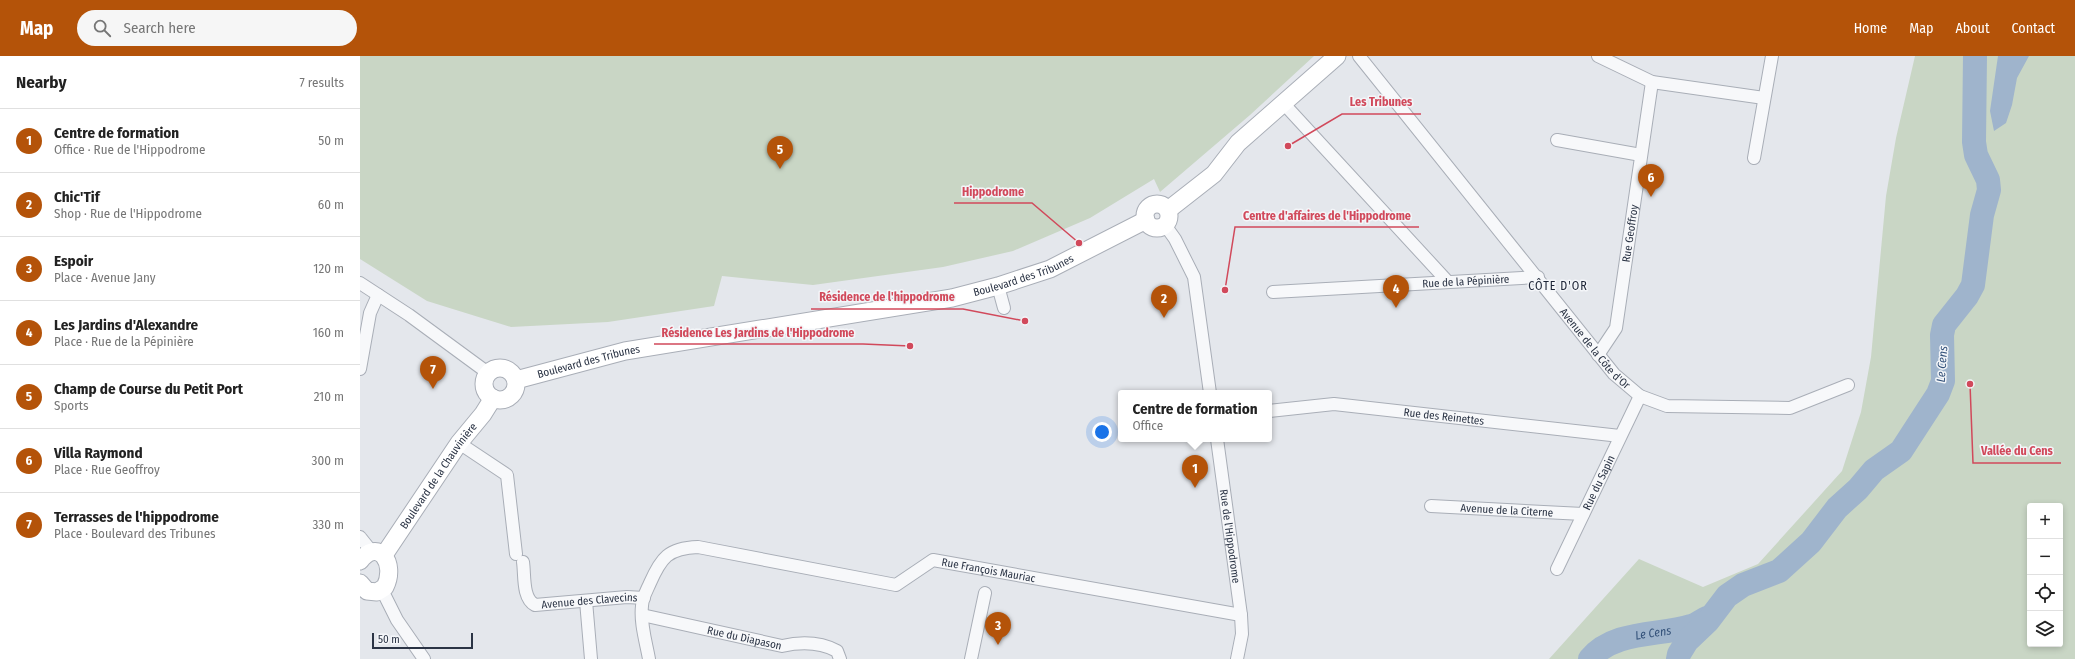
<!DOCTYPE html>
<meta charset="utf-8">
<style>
body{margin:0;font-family:"Fira Sans Condensed",sans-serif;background:#f6f6f6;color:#222}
.controls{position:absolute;right:12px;bottom:12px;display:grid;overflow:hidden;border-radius:4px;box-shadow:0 2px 6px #0003}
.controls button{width:36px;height:36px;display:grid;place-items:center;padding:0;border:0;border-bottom:1px solid #e0e0e0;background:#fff;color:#222;font:20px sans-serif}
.scale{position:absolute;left:12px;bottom:10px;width:101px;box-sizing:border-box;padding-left:4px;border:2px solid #2b3445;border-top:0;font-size:11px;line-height:14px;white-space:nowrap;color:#2b3445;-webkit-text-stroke:3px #f4f6f9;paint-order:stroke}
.you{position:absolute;left:742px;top:376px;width:14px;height:14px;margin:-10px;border:3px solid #fff;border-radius:50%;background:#1a73e8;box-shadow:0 0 0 6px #1a73e833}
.badge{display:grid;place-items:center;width:26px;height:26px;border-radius:50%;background:#b45309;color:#fff;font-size:13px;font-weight:700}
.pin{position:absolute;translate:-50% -33px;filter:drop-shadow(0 1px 2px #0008)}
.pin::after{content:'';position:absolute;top:21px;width:14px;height:12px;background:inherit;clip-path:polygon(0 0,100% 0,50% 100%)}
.popup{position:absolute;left:758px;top:334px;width:154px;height:52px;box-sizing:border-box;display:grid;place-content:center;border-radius:4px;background:#fff;filter:drop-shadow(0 1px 3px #0005);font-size:13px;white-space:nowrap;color:#767676}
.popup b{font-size:15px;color:#222}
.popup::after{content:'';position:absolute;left:50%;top:100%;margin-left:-8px;border:8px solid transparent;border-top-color:#fff}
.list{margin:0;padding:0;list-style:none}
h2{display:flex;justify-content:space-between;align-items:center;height:52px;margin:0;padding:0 16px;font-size:17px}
h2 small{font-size:13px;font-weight:400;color:#767676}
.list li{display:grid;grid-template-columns:26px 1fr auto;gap:12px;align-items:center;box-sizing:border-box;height:64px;padding:0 16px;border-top:1px solid #e0e0e0}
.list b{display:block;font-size:15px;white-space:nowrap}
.list p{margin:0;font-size:13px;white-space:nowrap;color:#767676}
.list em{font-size:13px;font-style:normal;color:#767676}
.icon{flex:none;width:22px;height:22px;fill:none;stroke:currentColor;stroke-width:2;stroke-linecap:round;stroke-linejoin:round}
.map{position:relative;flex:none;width:1715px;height:603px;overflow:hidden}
header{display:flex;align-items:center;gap:24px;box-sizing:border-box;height:56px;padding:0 20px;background:#b45309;color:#fff}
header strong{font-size:19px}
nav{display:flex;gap:22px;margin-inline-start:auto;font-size:14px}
.search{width:280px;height:36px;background:#f6f6f6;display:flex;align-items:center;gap:10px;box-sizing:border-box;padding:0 14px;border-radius:22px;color:#767676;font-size:15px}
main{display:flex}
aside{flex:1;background:#fff}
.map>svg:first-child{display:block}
.green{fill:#c9d6c5;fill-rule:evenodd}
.water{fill:#9fb4cc}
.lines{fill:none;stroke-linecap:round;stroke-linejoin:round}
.river{stroke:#9fb4cc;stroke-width:24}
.street-casing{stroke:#a9aeb7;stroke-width:14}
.secondary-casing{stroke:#a9aeb7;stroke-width:19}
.street{stroke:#f7f8fa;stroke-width:12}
.secondary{stroke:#fff;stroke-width:17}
.labels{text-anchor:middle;stroke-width:3;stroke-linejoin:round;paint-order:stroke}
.street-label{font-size:11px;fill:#2b3445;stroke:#f4f6f9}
.neighbourhood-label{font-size:12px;letter-spacing:1px;fill:#1d2536;stroke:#f4f6f9}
.water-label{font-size:12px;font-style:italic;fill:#34527a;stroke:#f4f6f9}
.leader{fill:none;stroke:#d1495b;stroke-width:1.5}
.callout-dot{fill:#d1495b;stroke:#f4f6f9;stroke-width:1.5}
.callout-label{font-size:12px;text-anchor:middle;font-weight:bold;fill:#d1495b;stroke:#f4f6f9;stroke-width:3;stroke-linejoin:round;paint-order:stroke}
</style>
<header>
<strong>Map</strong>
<div class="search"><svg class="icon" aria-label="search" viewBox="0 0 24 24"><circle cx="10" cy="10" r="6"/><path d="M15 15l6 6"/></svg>Search here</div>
<nav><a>Home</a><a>Map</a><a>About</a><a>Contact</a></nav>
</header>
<main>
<aside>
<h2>Nearby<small>7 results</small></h2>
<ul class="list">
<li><span class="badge">1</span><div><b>Centre de formation</b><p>Office · Rue de l'Hippodrome</p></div><em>50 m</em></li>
<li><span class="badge">2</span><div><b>Chic'Tif</b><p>Shop · Rue de l'Hippodrome</p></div><em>60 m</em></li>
<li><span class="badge">3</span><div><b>Espoir</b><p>Place · Avenue Jany</p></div><em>120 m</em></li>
<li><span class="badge">4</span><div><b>Les Jardins d'Alexandre</b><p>Place · Rue de la Pépinière</p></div><em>160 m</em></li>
<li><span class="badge">5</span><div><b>Champ de Course du Petit Port</b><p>Sports</p></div><em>210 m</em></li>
<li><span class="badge">6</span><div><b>Villa Raymond</b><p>Place · Rue Geoffroy</p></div><em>300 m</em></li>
<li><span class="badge">7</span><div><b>Terrasses de l'hippodrome</b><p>Place · Boulevard des Tribunes</p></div><em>330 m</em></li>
</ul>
</aside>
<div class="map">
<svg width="1715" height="603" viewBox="0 0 1715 603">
<rect width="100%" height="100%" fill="#e4e7ec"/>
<g class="green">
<polygon points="0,0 954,0 890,59 800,136 794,123 730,162 653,195 583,211 453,229 362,220 354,250 248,266 151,271 67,245 0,203"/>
<path d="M1555,0H1715V603H1189L1279,503L1343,531L1398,508L1482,415L1501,356L1511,301L1526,140L1536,82ZM1670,450H1700V588H1670Z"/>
</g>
<polygon class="water" points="1638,0 1669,0 1657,22 1652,49 1646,67 1634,75 1630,55"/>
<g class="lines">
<g class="river">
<path id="s1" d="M1230,603C1254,574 1299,580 1331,570C1336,569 1342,564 1347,562"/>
<polyline points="1318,603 1319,598 1327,585 1348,565 1367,540 1383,529 1419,515 1451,486 1477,452 1498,433 1514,414 1541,395 1578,338 1583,325 1582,279 1584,269 1607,240 1613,229 1622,159 1629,134 1628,124 1616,99 1614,86 1615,0"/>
</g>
<g class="street-casing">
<g id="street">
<path id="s2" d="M999,0L1254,318L1280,340L1307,350L1430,352L1488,329"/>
<polyline points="1238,0 1292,26 1404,42"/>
<polyline points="924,48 1088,226"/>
<polyline points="1197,84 1281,99"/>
<polyline points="1394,102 1412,0"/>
<polyline points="805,169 815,183 834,221 850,337"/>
<polyline points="0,227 49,259 128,317"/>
<polyline points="638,230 644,252"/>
<path id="s3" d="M913,236L1178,221"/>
<path id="s4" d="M1238,299L1256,272L1292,26"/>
<polyline points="0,313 10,257 18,239"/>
<path id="s5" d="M909,355L974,348L1260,380"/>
<path id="s6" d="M857,383L881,559L882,578L877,603"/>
<polyline points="99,387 147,419 156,498"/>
<path id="s7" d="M1071,450L1223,458"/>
<polyline points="0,481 12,496"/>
<path id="s8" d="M163,506C165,519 162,542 175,549L267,541L284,542"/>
<path id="s9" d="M1197,513L1280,340"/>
<polyline points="22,534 37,564 64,603"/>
<polyline points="226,545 231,603"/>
<path id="s10" d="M282,559L422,590C440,586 460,586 477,595L480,603"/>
<path id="s11" d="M289,603C286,586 280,567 282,550C282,542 287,534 290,527C301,502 308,492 338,491L536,529L573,504L881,559"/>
<polyline points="611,603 625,537"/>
</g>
</g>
<g class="secondary-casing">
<g id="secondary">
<circle cx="797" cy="160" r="12"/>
<polyline points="808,154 854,118 878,87 977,0"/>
<circle cx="140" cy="328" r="16"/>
<path id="s12" d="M156,324L265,295L592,242L638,230L690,213L786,164"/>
<path id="s13" d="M24,499L99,387L123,358L133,342"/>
<path d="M0,505C18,481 37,507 25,531L17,536L7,535L0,527"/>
</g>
</g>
<use href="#street" class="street"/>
<use href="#secondary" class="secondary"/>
</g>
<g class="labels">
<g class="street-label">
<text dy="4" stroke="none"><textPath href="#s4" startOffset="128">Rue Geoffroy</textPath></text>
<text dy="4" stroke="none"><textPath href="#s12" startOffset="519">Boulevard des Tribunes</textPath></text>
<text dy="4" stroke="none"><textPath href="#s3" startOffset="193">Rue de la Pépinière</textPath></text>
<text dy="4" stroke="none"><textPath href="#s2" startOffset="376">Avenue de la Côte d'Or</textPath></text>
<text dy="4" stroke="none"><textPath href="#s12" startOffset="75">Boulevard des Tribunes</textPath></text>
<text dy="4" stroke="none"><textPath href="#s5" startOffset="176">Rue des Reinettes</textPath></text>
<text dy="4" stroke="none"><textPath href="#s13" startOffset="96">Boulevard de la Chauvinière</textPath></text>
<text dy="4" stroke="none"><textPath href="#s9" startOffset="96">Rue du Sapin</textPath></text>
<text dy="4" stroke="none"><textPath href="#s7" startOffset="76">Avenue de la Citerne</textPath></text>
<text dy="4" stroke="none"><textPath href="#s6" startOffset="98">Rue de l'Hippodrome</textPath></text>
<text dy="4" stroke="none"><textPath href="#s11" startOffset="446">Rue François Mauriac</textPath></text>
<text dy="4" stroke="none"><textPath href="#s8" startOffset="101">Avenue des Clavecins</textPath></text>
<text dy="4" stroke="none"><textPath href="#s10" startOffset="105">Rue du Diapason</textPath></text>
</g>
<g class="neighbourhood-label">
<text x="1198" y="234">CÔTE D'OR</text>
</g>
<g class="water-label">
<text transform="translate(1582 308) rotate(-86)" y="4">Le Cens</text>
<text dy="4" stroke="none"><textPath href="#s1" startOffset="70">Le Cens</textPath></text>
</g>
</g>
<path class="leader" d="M928 90L982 58H1061M719 187L672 147H594M865 234L875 171H1059M665 265L603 253H451M550 290L503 288H294M1610 328L1613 407H1701"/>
<g class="callout-dot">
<circle cx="928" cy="90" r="4"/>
<circle cx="719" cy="187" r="4"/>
<circle cx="865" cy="234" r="4"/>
<circle cx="665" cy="265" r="4"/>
<circle cx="550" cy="290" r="4"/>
<circle cx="1610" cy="328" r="4"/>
</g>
<g class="callout-label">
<text x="1021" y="50">Les Tribunes</text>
<text x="633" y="140">Hippodrome</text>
<text x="967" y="164">Centre d'affaires de l'Hippodrome</text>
<text x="527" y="245">Résidence de l'hippodrome</text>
<text x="398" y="281">Résidence Les Jardins de l'Hippodrome</text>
<text x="1657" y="399">Vallée du Cens</text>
</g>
</svg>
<div class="controls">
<button>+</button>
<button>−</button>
<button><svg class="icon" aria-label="locate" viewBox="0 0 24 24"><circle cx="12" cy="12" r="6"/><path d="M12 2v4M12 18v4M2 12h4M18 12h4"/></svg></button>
<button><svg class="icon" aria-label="layers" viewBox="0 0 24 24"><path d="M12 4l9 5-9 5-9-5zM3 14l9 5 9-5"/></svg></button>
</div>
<div class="scale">50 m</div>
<div class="you"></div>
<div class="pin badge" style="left:835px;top:432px">1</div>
<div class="popup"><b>Centre de formation</b>Office</div>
<div class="pin badge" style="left:804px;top:262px">2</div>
<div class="pin badge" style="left:638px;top:589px">3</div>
<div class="pin badge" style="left:1036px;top:252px">4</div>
<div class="pin badge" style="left:420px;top:113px">5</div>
<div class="pin badge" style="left:1291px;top:141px">6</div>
<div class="pin badge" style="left:73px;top:333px">7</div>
</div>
</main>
